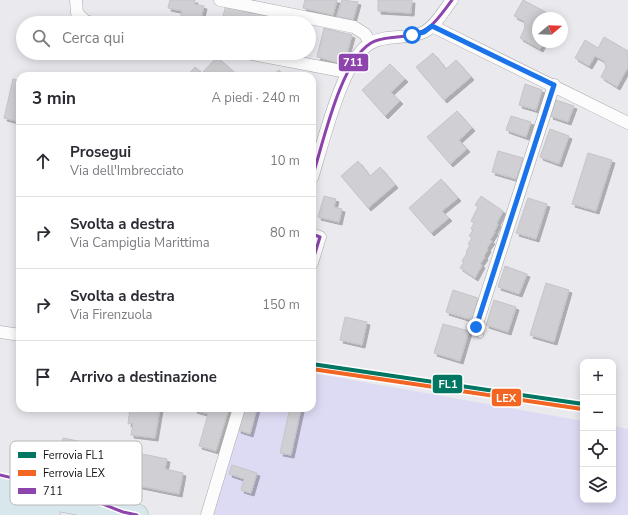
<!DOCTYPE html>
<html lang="it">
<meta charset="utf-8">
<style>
body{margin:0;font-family:"Nunito Sans",sans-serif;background:#f7f7f7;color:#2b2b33}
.controls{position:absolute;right:12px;bottom:12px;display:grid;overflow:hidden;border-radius:8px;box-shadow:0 2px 10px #0003}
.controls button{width:36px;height:36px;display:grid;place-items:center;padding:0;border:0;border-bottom:1px solid #e1e1e2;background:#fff;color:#2b2b33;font:20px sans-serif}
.compass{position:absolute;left:532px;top:12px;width:36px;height:36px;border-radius:50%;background:#fff;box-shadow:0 2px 10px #0003;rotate:71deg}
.stop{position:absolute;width:12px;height:12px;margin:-9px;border:3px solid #1a73e8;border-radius:50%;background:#fff}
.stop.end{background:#1a73e8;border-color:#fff;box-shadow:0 1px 4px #0008}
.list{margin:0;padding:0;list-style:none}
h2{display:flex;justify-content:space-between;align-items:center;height:52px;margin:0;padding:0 16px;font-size:17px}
h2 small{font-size:13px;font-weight:400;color:#7c7c81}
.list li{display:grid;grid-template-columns:26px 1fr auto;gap:12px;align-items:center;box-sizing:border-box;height:72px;padding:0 16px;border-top:1px solid #e1e1e2}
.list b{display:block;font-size:15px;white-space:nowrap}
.list p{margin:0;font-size:13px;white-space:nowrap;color:#7c7c81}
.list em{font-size:13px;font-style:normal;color:#7c7c81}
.icon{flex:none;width:22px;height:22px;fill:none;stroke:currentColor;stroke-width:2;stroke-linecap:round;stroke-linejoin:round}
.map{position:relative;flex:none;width:628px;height:515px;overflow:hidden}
.search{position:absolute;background:#fff;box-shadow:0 2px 10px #0003;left:16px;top:16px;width:300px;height:44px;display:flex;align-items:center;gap:10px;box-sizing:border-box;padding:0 14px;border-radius:22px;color:#7c7c81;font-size:15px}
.panel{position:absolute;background:#fff;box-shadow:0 2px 10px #0003;left:16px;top:72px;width:300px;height:340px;border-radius:12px}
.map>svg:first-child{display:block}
.green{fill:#dddbf4}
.building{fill:#d0cfd3;stroke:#c5c4c7;filter:url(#shadow)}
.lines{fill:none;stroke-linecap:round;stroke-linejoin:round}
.lane-casing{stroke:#a8a8aa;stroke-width:7}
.street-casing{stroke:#a8a8aa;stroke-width:13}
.highway-casing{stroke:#a2b3b7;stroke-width:23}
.lane{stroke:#fcfcfc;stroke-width:6}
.street{stroke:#fcfcfc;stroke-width:12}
.highway{stroke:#d8e7eb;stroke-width:22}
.bus-1-casing{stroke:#fff;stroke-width:6}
.bus-1{stroke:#8e44ad;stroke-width:3}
.rail-1-casing{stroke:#fff;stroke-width:7}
.rail-2-casing{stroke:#fff;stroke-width:7}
.rail-1{stroke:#007663;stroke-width:4}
.rail-2{stroke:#f26522;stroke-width:4}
.route{stroke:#1a73e8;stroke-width:5}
.key{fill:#fff;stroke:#b7b7b8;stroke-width:1}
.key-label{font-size:11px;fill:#101012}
.line-badge{stroke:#fff;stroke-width:1.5}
.badge-label{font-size:11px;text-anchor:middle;font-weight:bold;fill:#fff}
</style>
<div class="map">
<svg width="628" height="515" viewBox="0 0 628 515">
<defs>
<filter id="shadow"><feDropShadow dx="3" dy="3" stdDeviation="0" flood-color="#0004"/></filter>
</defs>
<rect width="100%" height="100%" fill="#eae9ee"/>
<polygon class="green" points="312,373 583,421 583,500 613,500 613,426 628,429 628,515 213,515 244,408 312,408"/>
<g class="building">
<polygon points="170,0 195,0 194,4 204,6 200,23 179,23 182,11 168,8"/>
<polygon points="305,0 337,0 333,15 303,8"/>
<polygon points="342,0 358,2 353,20 337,16"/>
<polygon points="378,0 412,0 411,13 378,11"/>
<polygon points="523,0 557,18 538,18 538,42 544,42 540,49 520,38 525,28 524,21 514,16"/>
<polygon points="226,5 296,23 221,23"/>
<polygon points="324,28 352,35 344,64 317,57"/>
<polygon points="604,37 628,51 628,67 617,87 601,77 606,67 604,61 595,56 589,66 575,58 585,40 598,48"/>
<polygon points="433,53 446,69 456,60 471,77 444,100 416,67"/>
<polygon points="217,57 239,76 187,76 195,67 202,73"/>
<polygon points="390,64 405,79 391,92 400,101 385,116 362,90"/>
<polygon points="279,70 285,76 272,76"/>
<polygon points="13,79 20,81 20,122 4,118"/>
<polygon points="525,84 542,90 536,110 519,105"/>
<polygon points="556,100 574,106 568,122 550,116"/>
<polygon points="457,111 472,128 459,140 467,149 450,164 427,137"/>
<polygon points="511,116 531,122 526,137 506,130"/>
<polygon points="550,129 569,136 559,164 540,157"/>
<polygon points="498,151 523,158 516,179 492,172"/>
<polygon points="588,153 612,160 596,211 572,204"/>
<polygon points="358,161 370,176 380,167 395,185 368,208 341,176"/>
<polygon points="441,179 458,198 442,211 449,218 431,233 409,208"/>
<polygon points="324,196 336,199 334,207 342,209 339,222 318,217"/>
<polygon points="481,196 503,211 497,223 498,224 494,232 495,232 490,240 492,241 487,248 488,249 484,256 485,257 480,264 482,265 475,278 460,268 464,262 462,261 467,253 466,252 470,245 468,244 472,238 469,236 473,230 471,229 474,223 471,221 478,207 475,205"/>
<polygon points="528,198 547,204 536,239 516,233"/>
<polygon points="505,266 527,274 519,294 498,287"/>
<polygon points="546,283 569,290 554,342 530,335"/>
<polygon points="453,290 478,298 472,320 446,312"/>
<polygon points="494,300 516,307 508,332 486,325"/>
<polygon points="345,317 367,322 362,345 340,340"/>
<polygon points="443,324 469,331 460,361 434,353"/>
<polygon points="130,408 160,408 155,438 131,435 133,423 128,424"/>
<polygon points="195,408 229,408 216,451 199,446 208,414 194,410"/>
<polygon points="245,408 257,408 250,434 238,430"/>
<polygon points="290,408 301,409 291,455 280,453"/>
<polygon points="63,438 167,459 165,469 183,473 179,494 57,469"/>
<polygon points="232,465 257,473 251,493 241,490 244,479 229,474"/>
</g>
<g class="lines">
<g class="lane-casing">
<polyline id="lane" points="476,327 480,335"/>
</g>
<g class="street-casing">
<g id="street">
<polyline points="76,0 77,13 85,21 93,23"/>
<polyline points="220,0 354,27 365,34 370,43"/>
<polyline points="432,26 628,123"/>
<polyline points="247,53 347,72"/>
<path d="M312,178C322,148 343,56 371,43C387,34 408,40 424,32C436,26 444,10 452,0"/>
<polyline points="312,234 320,237 312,263"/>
<polyline points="476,327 554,85"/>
<polyline points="0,332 20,335"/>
<polyline points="207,515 239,408"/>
</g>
</g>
<g class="highway-casing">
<g id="highway">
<polyline points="0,489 137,515"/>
<polyline points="0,505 49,515"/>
</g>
</g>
<use href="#lane" class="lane"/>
<use href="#street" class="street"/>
<use href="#highway" class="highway"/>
<g class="bus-1-casing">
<g id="bus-1">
<path d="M312,178C323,144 340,62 371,43C379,38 389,38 397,37C429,35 434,24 452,0"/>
<polyline points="312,234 320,237 312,263"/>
<polyline points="0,475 72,492 123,512 137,515"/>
</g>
</g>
<use href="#bus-1" class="bus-1"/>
<g class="rail-1-casing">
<polyline id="rail-1" points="312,364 583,404"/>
</g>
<g class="rail-2-casing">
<polyline id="rail-2" points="312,369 582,409"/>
</g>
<use href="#rail-1" class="rail-1"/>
<use href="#rail-2" class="rail-2"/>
</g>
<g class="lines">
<polyline class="route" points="412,35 424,32 432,26 554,85 476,327"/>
</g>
<rect x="10" y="441" width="132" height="64" rx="6" class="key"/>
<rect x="18" y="452" width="18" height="6" fill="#007663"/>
<rect x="18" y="470" width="18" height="6" fill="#f26522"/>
<rect x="18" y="488" width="18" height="6" fill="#8e44ad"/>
<g class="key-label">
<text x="43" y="459">Ferrovia FL1</text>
<text x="43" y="477">Ferrovia LEX</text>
<text x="43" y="495">711</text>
</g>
<g class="line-badge">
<rect x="338" y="53" width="31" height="19" rx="4" fill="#8e44ad"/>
<rect x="432" y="374" width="31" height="20" rx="4" fill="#007663"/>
<rect x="491" y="388" width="31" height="19" rx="4" fill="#f26522"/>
</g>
<g class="badge-label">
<text x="353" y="66">711</text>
<text x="448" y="388">FL1</text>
<text x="506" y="402">LEX</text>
</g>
</svg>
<div class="controls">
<button>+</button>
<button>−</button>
<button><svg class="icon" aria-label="locate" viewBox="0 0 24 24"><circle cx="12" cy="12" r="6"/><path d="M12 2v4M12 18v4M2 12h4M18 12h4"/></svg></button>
<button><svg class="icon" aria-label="layers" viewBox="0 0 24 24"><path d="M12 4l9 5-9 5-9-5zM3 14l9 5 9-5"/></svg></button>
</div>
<svg class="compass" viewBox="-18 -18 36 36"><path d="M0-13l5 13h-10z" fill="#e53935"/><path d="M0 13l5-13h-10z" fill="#7c7c81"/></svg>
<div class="stop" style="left:412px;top:35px"></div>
<div class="stop end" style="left:476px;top:327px"></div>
<div class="search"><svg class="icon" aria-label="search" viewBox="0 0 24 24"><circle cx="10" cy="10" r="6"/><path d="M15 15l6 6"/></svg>Cerca qui</div>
<section class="panel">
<h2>3 min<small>A piedi · 240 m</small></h2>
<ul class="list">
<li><svg class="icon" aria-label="ahead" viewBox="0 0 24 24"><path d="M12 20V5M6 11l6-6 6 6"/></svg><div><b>Prosegui</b><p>Via dell'Imbrecciato</p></div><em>10 m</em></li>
<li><svg class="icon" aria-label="right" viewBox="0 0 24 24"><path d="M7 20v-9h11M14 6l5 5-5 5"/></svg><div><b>Svolta a destra</b><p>Via Campiglia Marittima</p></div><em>80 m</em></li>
<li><svg class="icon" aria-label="right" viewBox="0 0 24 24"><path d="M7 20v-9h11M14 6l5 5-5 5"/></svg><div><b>Svolta a destra</b><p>Via Firenzuola</p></div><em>150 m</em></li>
<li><svg class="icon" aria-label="arrive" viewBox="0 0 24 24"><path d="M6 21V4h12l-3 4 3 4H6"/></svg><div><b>Arrivo a destinazione</b></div></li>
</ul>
</section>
</div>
